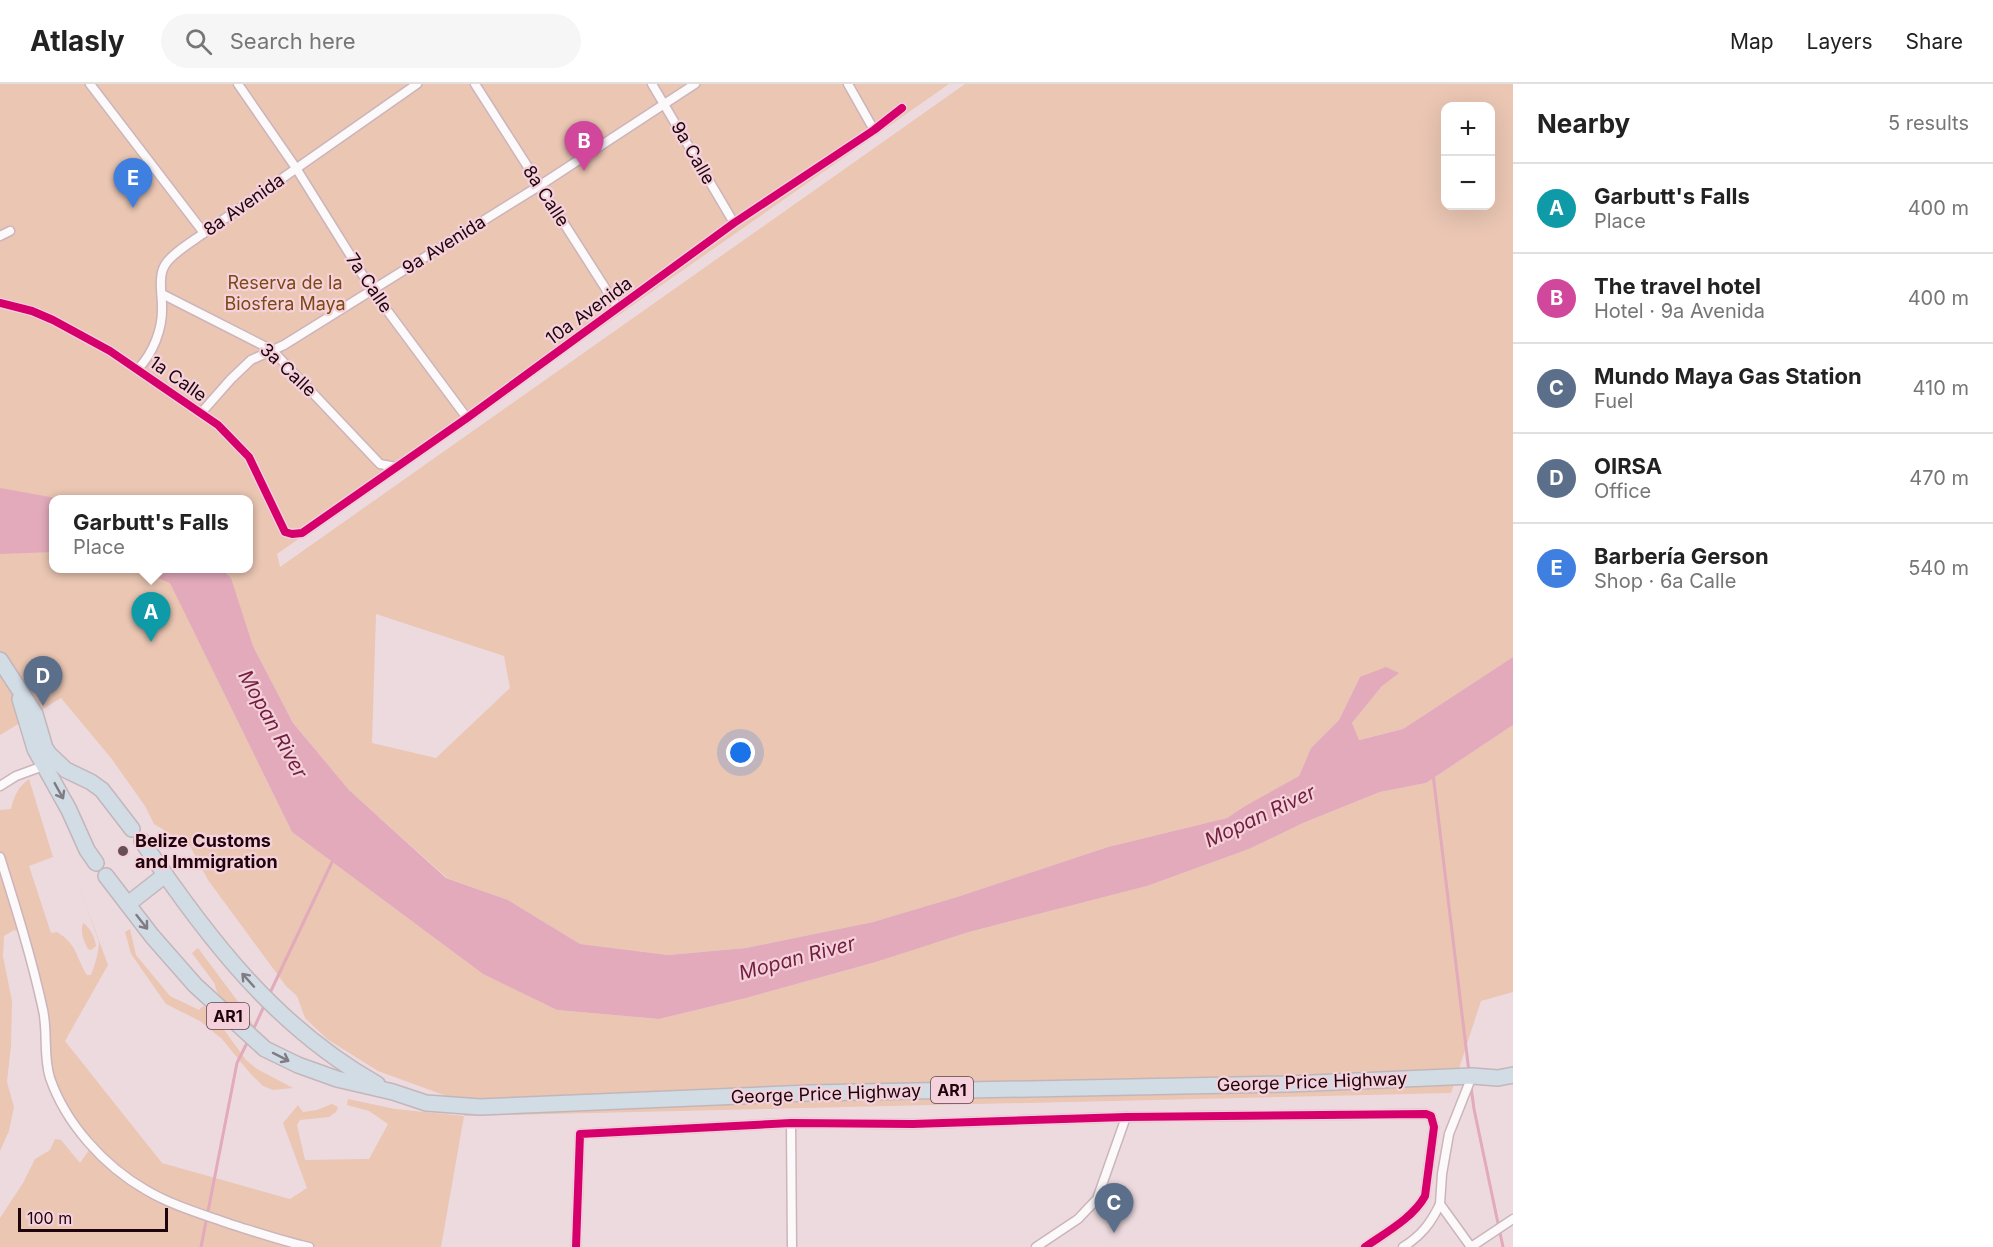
<!DOCTYPE html>
<meta charset="utf-8">
<style>
body{margin:0;font-family:Inter,sans-serif;background:#f6f6f6;color:#222}
.controls{position:absolute;right:18px;top:18px;display:grid;overflow:hidden;border-radius:12px;box-shadow:0 6px 24px #0002}
.controls button{width:54px;height:54px;display:grid;place-items:center;padding:0;border:0;border-bottom:2px solid #e0e0e0;background:#fff;color:#222;font:30px sans-serif}
.scale{position:absolute;left:18px;bottom:15px;width:150px;box-sizing:border-box;padding-left:6px;border:3px solid #1f040e;border-top:0;font-size:16px;line-height:21px;white-space:nowrap;color:#1f040e;-webkit-text-stroke:4px #f5d2db;paint-order:stroke}
.you{position:absolute;left:741px;top:669px;width:21px;height:21px;margin:-15px;border:4px solid #fff;border-radius:50%;background:#1a73e8;box-shadow:0 0 0 9px #1a73e833}
.badge{display:grid;place-items:center;width:39px;height:39px;border-radius:50%;background:#674f57;color:#fff;font-size:20px;font-weight:700}
.pin{position:absolute;translate:-50% -50px;filter:drop-shadow(0 2px 3px #0008)}
.pin::after{content:'';position:absolute;top:32px;width:21px;height:18px;background:inherit;clip-path:polygon(0 0,100% 0,50% 100%)}
.popup{position:absolute;left:49px;top:411px;width:204px;height:78px;box-sizing:border-box;display:grid;place-content:center;border-radius:12px;background:#fff;filter:drop-shadow(0 2px 4px #0005);font-size:20px;white-space:nowrap;color:#767676}
.popup b{font-size:22px;color:#222}
.popup::after{content:'';position:absolute;left:50%;top:100%;margin-left:-12px;border:12px solid transparent;border-top-color:#fff}
.list{margin:0;padding:0;list-style:none}
h2{display:flex;justify-content:space-between;align-items:center;height:78px;margin:0;padding:0 24px;font-size:26px}
h2 small{font-size:20px;font-weight:400;color:#767676}
.list li{display:grid;grid-template-columns:39px 1fr auto;gap:18px;align-items:center;box-sizing:border-box;height:90px;padding:0 24px;border-top:2px solid #e0e0e0}
.list b{display:block;font-size:22px;white-space:nowrap}
.list p{margin:0;font-size:20px;white-space:nowrap;color:#767676}
.list em{font-size:20px;font-style:normal;color:#767676}
.icon{flex:none;width:33px;height:33px;fill:none;stroke:currentColor;stroke-width:2;stroke-linecap:round;stroke-linejoin:round}
.map{position:relative;flex:none;width:1513px;height:1163px;overflow:hidden}
header{display:flex;align-items:center;gap:36px;box-sizing:border-box;height:84px;padding:0 30px;background:#fff;border-bottom:2px solid #e0e0e0}
header strong{font-size:28px}
nav{display:flex;gap:33px;margin-inline-start:auto;font-size:21px}
.search{width:420px;height:54px;background:#f6f6f6;display:flex;align-items:center;gap:15px;box-sizing:border-box;padding:0 21px;border-radius:33px;color:#767676;font-size:22px}
main{display:flex}
aside{flex:1;background:#fff}
.map>svg:first-child{display:block}
.green{fill:#eac6b3;fill-rule:evenodd}
.water{fill:#e2aaba}
.lines{fill:none;stroke-linecap:round;stroke-linejoin:round}
.stream{stroke:#e2aaba;stroke-width:3}
.street-casing{stroke:#ccb4bb;stroke-width:11}
.highway-casing{stroke:#c3b6bb;stroke-width:18}
.street{stroke:#fcf9fa;stroke-width:8}
.highway{stroke:#d1dce5;stroke-width:15}
.cycleway-casing{stroke:#f5d2db;stroke-width:11}
.cycleway{stroke:#d6006c;stroke-width:8}
.oneway{stroke:#817b84}
.poi-dot{fill:#674f57;stroke:#f5d2db;stroke-width:2}
.labels{text-anchor:middle;stroke-width:4.5;stroke-linejoin:round;paint-order:stroke}
.shield{fill:#f5d2db;stroke:#5f424c;stroke-width:1.5}
.shield-label{font-size:16px;font-weight:bold;fill:#1f040e}
.street-label{font-size:18px;fill:#1f040e;stroke:#f5d2db}
.park-label{font-size:18px;fill:#7d4813;stroke:#f5d2db}
.poi-label{font-size:18px;font-weight:bold;fill:#1f040e;stroke:#f5d2db;text-anchor:start}
.water-label{font-size:20px;font-style:italic;fill:#721e3f;stroke:#f5d2db}
</style>
<header>
<strong>Atlasly</strong>
<div class="search"><svg class="icon" aria-label="search" viewBox="0 0 24 24"><circle cx="10" cy="10" r="6"/><path d="M15 15l6 6"/></svg>Search here</div>
<nav><a>Map</a><a>Layers</a><a>Share</a></nav>
</header>
<main>
<div class="map">
<svg width="1513" height="1163" viewBox="0 0 1513 1163">
<rect width="100%" height="100%" fill="#eddadf"/>
<g class="green">
<path d="M0,0H949L277,470L280,483L965,0H1513V573L1403,645L1358,656L1352,639L1382,602L1360,593L1339,636L1311,664L1299,692L1245,722L1227,734L1108,763L957,813L873,838L746,864L668,871L580,860L508,816L447,794L349,706L293,639L253,562L233,501L187,533L292,748L483,890L557,926L659,935L746,914L876,878L969,848L1147,802L1249,765L1303,739L1380,708L1426,699L1513,641V908L1481,917L1451,1009L464,1032L441,1163H0V1134L23,1099L35,1075L50,1066L55,1055L61,1056L80,1079L95,1057C70,1038 53,1012 50,980C49,966 51,952 49,939C45,907 38,879 24,850L14,846L4,852L3,872L12,917L11,961L7,998L14,1023L9,1047L0,1067V726L11,725C14,712 18,703 29,695L53,773L29,782L51,849L57,848C78,861 75,872 87,891H91C95,881 99,867 99,858L76,794L108,881L65,957L162,1079L290,1115L307,1104L283,1039L298,1021L303,1028L317,1026L332,1020L338,1023L336,1028L329,1033L300,1036L297,1041L305,1076L369,1075L388,1040L369,1027L347,1021L348,1015L395,1025L464,1032L460,1017L378,987L327,955L305,934L297,912L286,902L208,796L190,762L154,740L145,722L111,674L61,614L0,651ZM1446,22H1490V122H1446ZM54,416H249V484H54ZM376,530L504,572L510,604L436,674L372,659Z"/>
<path d="M83,839C90,843 95,854 96,862L91,866L88,865C84,858 80,848 83,839Z"/>
<polygon points="130,845 136,871 170,912 199,926 203,922 224,935 222,943 246,976 257,985 293,1004 273,1006 263,1002 249,988 222,955 200,937 166,920 131,870 125,848"/>
<path d="M198,864L245,927L256,946C243,939 215,914 215,900L192,869Z"/>
</g>
<g class="water">
<polygon points="0,404 61,415 54,416 53,468 0,470"/>
<polygon points="136,485 221,485 231,494 253,562 293,639 349,706 446,794 508,816 580,860 668,871 746,864 873,838 957,813 1108,763 1227,734 1245,722 1299,692 1311,664 1339,636 1360,593 1386,583 1399,589 1382,602 1352,639 1359,656 1403,645 1513,573 1513,641 1426,699 1380,708 1303,739 1249,765 1147,802 969,848 876,878 746,914 659,935 557,926 483,890 292,748 170,499"/>
</g>
<g class="lines">
<g class="stream">
<polyline points="1433,690 1469,988"/>
<polyline points="269,911 333,776"/>
<polyline points="253,946 265,920"/>
<polyline points="1471,1003 1474,1025 1503,1163"/>
<polyline points="201,1163 237,979 249,955"/>
</g>
<g class="street-casing">
<g id="street">
<polyline points="90,0 204,149"/>
<polyline points="238,0 296,84 372,206 467,334"/>
<polyline points="475,0 618,224"/>
<polyline points="652,0 734,139"/>
<polyline points="848,0 874,46"/>
<polyline points="0,152 10,147"/>
<polyline points="162,210 272,266 380,380 396,383"/>
<polyline points="0,219 32,227 53,236 110,267 218,341 249,373 285,448 292,450 302,449 467,334 734,139 874,46 902,24"/>
<path d="M138,285C153,269 163,245 162,222C162,210 158,192 165,181C171,170 193,157 204,149L417,0"/>
<polyline points="201,329 231,295 251,276 284,261 539,102 695,0"/>
<polyline points="0,702 16,692 46,681"/>
<path d="M0,773C16,824 32,875 43,926C48,949 43,972 50,994C66,1040 104,1082 146,1106C171,1121 202,1130 230,1140C256,1148 282,1157 309,1163"/>
<polyline points="791,1039 792,1163"/>
<path d="M576,1163L580,1050L791,1039L913,1040L1126,1033L1426,1030L1431,1032L1434,1043L1425,1112C1413,1134 1385,1149 1365,1163"/>
<polyline points="1036,1163 1078,1135 1097,1115 1126,1033"/>
<path d="M1403,1163C1421,1152 1431,1139 1440,1120"/>
<polyline points="1471,1163 1440,1120 1442,1090 1449,1050 1472,992"/>
<polyline points="1471,1163 1513,1135"/>
</g>
</g>
<g class="highway-casing">
<g id="highway">
<polyline points="0,576 35,630 45,664 49,670 66,686 91,698 102,706 132,745"/>
<polyline points="20,615 35,665 69,726 87,766 96,779"/>
<path d="M142,757C206,852 275,943 377,1000"/>
<polyline points="106,792 152,852 195,901 265,965 298,981 337,995 393,1008 426,1019 480,1023 810,1009 1289,1000 1472,992 1498,994 1513,991"/>
<polyline points="128,820 165,791"/>
</g>
</g>
<use href="#street" class="street"/>
<use href="#highway" class="highway"/>
<g class="cycleway-casing">
<g id="cycleway">
<polyline points="0,219 32,227 53,236 110,267 218,341 249,373 285,448 292,450 302,449 467,334 734,139 874,46 902,24"/>
<path d="M576,1163L580,1050L791,1039L913,1040L1126,1033L1426,1030L1431,1032L1434,1043L1425,1112C1413,1134 1385,1149 1365,1163"/>
</g>
</g>
<use href="#cycleway" class="cycleway"/>
</g>
<defs><path id="oneway-shaft" d="M-6 0H5M1.5-3L5.5 0L1.5 3" fill="none" stroke-width="1.6" stroke-linecap="round" stroke-linejoin="round" transform="scale(1.5)"/></defs>
<g class="oneway">
<use href="#oneway-shaft" transform="translate(59 707) rotate(61)"/>
<use href="#oneway-shaft" transform="translate(142 838) rotate(52)"/>
<use href="#oneway-shaft" transform="translate(248 896) rotate(-132)"/>
<use href="#oneway-shaft" transform="translate(281 973) rotate(27)"/>
</g>
<circle class="poi-dot" cx="123" cy="767" r="6"/>
<g class="labels">
<g class="shield">
<rect x="207" y="919" width="42" height="26" rx="4.5"/>
<rect x="931" y="993" width="42" height="26" rx="4.5"/>
</g>
<g class="shield-label">
<text x="228" y="938">AR1</text>
<text x="952" y="1012">AR1</text>
</g>
<g class="street-label">
<text transform="translate(693 69) rotate(60)" y="6">9a Calle</text>
<text transform="translate(546 112) rotate(57)" y="6">8a Calle</text>
<text transform="translate(244 121) rotate(-35)" y="6">8a Avenida</text>
<text transform="translate(444 161) rotate(-32)" y="6">9a Avenida</text>
<text transform="translate(369 199) rotate(56)" y="6">7a Calle</text>
<text transform="translate(589 227) rotate(-36)" y="6">10a Avenida</text>
<text transform="translate(288 286) rotate(43)" y="6">3a Calle</text>
<text transform="translate(178 295) rotate(35)" y="6">1a Calle</text>
<text transform="translate(1312 998) rotate(-2)" y="6">George Price Highway</text>
<text transform="translate(826 1010) rotate(-2)" y="6">George Price Highway</text>
</g>
<g class="park-label">
<text x="285" y="205">Reserva de la<tspan x="285" dy="21">Biosfera Maya</tspan></text>
</g>
<g class="poi-label">
<text x="135" y="763">Belize Customs<tspan x="135" dy="21">and Immigration</tspan></text>
</g>
<g class="water-label">
<text transform="translate(273 640) rotate(61)" y="7">Mopan River</text>
<text transform="translate(1260 732) rotate(-25)" y="7">Mopan River</text>
<text transform="translate(797 874) rotate(-15)" y="7">Mopan River</text>
</g>
</g>
</svg>
<div class="controls">
<button>+</button>
<button>−</button>
</div>
<div class="scale">100 m</div>
<div class="you"></div>
<div class="pin badge" style="left:151px;top:558px;background:#0f9aa8">A</div>
<div class="popup"><b>Garbutt's Falls</b>Place</div>
<div class="pin badge" style="left:584px;top:87px;background:#d1479c">B</div>
<div class="pin badge" style="left:1114px;top:1149px;background:#5c6f8a">C</div>
<div class="pin badge" style="left:43px;top:622px;background:#5c6f8a">D</div>
<div class="pin badge" style="left:133px;top:124px;background:#3f7fe0">E</div>
</div>
<aside>
<h2>Nearby<small>5 results</small></h2>
<ul class="list">
<li><span class="badge" style="background:#0f9aa8">A</span><div><b>Garbutt's Falls</b><p>Place</p></div><em>400 m</em></li>
<li><span class="badge" style="background:#d1479c">B</span><div><b>The travel hotel</b><p>Hotel · 9a Avenida</p></div><em>400 m</em></li>
<li><span class="badge" style="background:#5c6f8a">C</span><div><b>Mundo Maya Gas Station</b><p>Fuel</p></div><em>410 m</em></li>
<li><span class="badge" style="background:#5c6f8a">D</span><div><b>OIRSA</b><p>Office</p></div><em>470 m</em></li>
<li><span class="badge" style="background:#3f7fe0">E</span><div><b>Barbería Gerson</b><p>Shop · 6a Calle</p></div><em>540 m</em></li>
</ul>
</aside>
</main>
